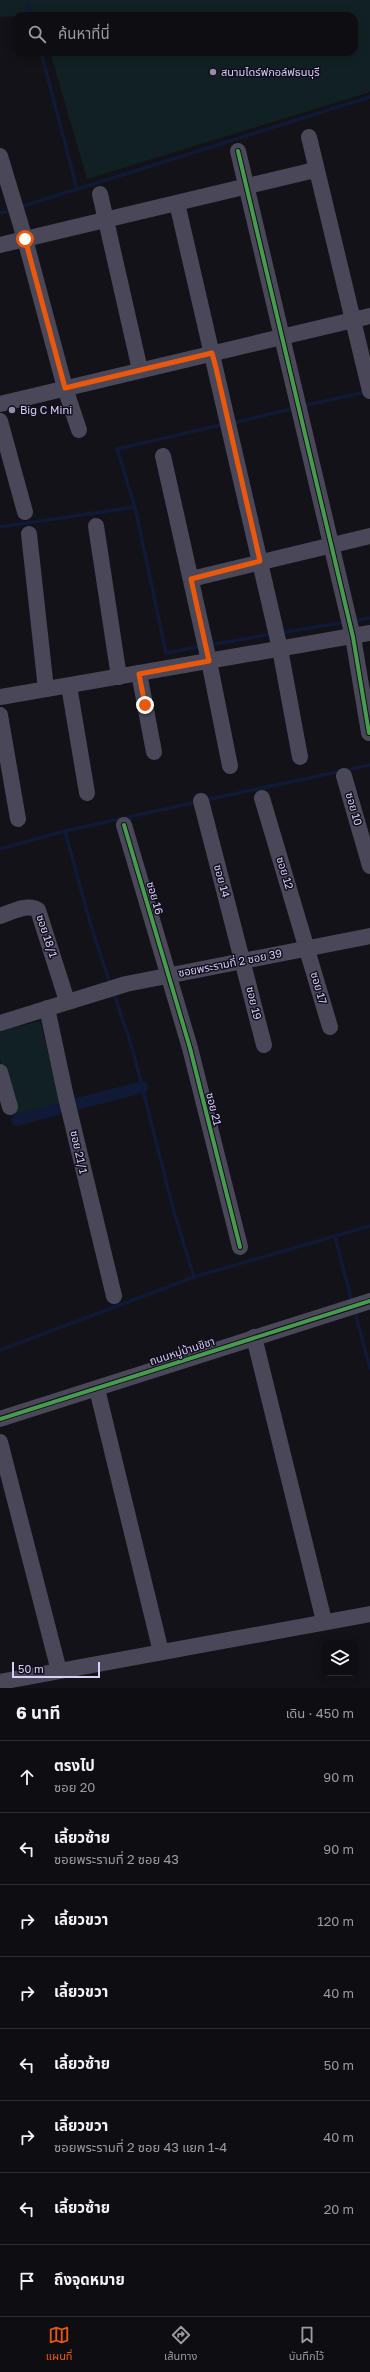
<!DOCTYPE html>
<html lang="th">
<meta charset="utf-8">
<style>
body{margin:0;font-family:"Golos Text","Noto Sans Thai",sans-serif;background:#1c1c20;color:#f1f3f6}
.controls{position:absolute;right:12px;bottom:12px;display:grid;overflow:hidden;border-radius:8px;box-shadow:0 2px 10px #0003}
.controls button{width:36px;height:36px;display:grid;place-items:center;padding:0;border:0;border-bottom:1px solid #2e2e32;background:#0e0e12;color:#f1f3f6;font:20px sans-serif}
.scale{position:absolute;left:12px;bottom:10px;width:88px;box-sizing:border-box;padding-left:4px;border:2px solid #d8cef9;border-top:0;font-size:11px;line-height:14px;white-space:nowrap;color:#d8cef9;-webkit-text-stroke:3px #120e1c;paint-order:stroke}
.stop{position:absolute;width:12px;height:12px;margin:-9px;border:3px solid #ea580c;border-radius:50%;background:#fff}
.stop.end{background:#ea580c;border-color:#fff;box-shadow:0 1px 4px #0008}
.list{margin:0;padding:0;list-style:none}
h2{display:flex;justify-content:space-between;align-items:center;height:52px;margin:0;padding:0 16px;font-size:17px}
h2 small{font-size:13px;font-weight:400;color:#9b9c9f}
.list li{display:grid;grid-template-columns:26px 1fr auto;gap:12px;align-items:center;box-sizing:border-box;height:72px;padding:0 16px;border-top:1px solid #2e2e32}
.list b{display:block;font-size:15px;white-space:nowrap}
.list p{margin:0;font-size:13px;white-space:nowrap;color:#9b9c9f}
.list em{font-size:13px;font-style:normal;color:#9b9c9f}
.icon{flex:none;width:22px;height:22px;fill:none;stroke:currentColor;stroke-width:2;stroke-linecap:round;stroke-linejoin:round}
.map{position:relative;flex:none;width:370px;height:1688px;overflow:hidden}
.search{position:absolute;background:#0e0e12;box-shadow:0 2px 10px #0003;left:12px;right:12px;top:12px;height:44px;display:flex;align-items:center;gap:10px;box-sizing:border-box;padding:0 14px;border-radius:12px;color:#9b9c9f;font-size:15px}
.sheet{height:628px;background:#0e0e12}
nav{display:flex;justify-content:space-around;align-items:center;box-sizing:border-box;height:56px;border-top:1px solid #2e2e32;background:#0e0e12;font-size:11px;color:#9b9c9f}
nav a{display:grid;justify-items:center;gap:2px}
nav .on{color:#ea580c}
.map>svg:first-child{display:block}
.green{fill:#112123}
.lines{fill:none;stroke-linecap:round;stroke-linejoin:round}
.stream{stroke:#101a36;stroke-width:3.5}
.canal{stroke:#101a36;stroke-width:12}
.minor{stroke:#494758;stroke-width:16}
.cycleway-casing{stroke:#120e1c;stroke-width:6}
.cycleway{stroke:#469c4c;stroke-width:4}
.route{stroke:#ea580c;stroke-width:5}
.poi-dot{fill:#938caa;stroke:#120e1c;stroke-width:1.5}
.labels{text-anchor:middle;stroke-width:3;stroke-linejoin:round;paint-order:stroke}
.poi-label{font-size:11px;fill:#d8cef9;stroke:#120e1c;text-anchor:start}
.street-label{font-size:11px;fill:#d8cef9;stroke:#120e1c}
</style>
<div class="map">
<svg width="370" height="1688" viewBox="0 0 370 1688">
<rect width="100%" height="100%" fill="#131218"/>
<g class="green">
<polygon points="0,0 370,0 370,92 87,179 50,52 354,52 354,16 39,15 0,17"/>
<polygon points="40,1021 61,1104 14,1116 0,1059 0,1031"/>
</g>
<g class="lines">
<g class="stream">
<polyline points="27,0 31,16"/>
<polyline points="41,52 77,189"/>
<polyline points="20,207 370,97"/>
<polyline points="0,213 12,210"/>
<polyline points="303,406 365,392"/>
<polyline points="233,423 295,408"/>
<polyline points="0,527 135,507"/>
<polyline points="359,620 370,618"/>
<polyline points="286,632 340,623"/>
<polyline points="215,644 267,635"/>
<polyline points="196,647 166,653 135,507 117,449 225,424"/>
<polyline points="205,800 370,765"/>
<polyline points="65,831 89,919 110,984"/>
<polyline points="0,849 65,831 197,802"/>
<polyline points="113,991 133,1051 174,1212 194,1277 370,1226"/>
<polyline points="335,1237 352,1302"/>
<polyline points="354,1309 370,1368"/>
<polyline points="0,1350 194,1277"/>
</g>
<g class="canal">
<polyline points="77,1104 142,1087"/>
<polyline points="17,1120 58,1109"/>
</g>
<g class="minor">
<polyline points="309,137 370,391"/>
<polyline points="238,151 353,637 369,733"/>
<polyline points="0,156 25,239 65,388 79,430"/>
<polyline points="100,194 140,370"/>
<polyline points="177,203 280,649 300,757"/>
<polyline points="0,245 315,170"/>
<polyline points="0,404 370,316"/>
<polyline points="0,421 25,512"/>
<polyline points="163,456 209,661 230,766"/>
<polyline points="96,526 119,677"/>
<polyline points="29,534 46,689"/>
<polyline points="191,579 370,536"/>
<polyline points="139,673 154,752"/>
<polyline points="69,686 87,793"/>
<polyline points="0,697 370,633"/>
<polyline points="0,715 18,819"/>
<polyline points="344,776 370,866"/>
<polyline points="262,798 330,1027"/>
<polyline points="201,801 264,1045"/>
<polyline points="124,825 190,1048 240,1247"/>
<path d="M0,916C11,912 28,903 38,910L67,1001"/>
<polyline points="47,1008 66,1097 114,1296"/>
<polyline points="0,1023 126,984 370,936"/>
<polyline points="0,1072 10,1107"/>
<polyline points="254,1337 324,1621"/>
<polyline points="97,1389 161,1652"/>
<polyline points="0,1419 370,1301"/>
<polyline points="0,1442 59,1671"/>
<polyline points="0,1682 370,1614"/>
</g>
<g class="cycleway-casing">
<g id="cycleway">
<polyline points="238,151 353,637 369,733"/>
<polyline points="124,825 190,1048 240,1247"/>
<polyline points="0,1419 370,1301"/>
</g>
</g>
<use href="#cycleway" class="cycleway"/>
</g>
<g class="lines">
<polyline class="route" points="25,239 65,388 212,353 216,368 260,561 191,579 209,661 139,674 145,705"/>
</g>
<g class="poi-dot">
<circle cx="213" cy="72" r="4"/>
<circle cx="12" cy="410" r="4"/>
</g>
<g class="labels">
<g class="poi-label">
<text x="221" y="76">สนามไดร์ฟกอล์ฟธนบุรี</text>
<text x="20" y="414">Big C Mini</text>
</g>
<g class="street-label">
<text transform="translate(354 809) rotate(74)" y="4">ซอย 10</text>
<text transform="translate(285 873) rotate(73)" y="4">ซอย 12</text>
<text transform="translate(222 881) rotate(75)" y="4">ซอย 14</text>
<text transform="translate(155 898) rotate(74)" y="4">ซอย 16</text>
<text transform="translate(47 936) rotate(72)" y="4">ซอย 18/1</text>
<text transform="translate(230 963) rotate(-11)" y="4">ซอยพระรามที่ 2 ซอย 39</text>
<text transform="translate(319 988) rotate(74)" y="4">ซอย 17</text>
<text transform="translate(254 1003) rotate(77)" y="4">ซอย 19</text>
<text transform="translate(214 1109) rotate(76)" y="4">ซอย 21</text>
<text transform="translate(79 1152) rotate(77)" y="4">ซอย 21/1</text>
<text transform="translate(182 1351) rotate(-18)" y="4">ถนนหมู่บ้านชิชา</text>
</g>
</g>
</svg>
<div class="controls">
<button><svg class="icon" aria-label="layers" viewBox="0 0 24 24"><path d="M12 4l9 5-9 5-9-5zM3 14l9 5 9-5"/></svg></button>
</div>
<div class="scale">50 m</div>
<div class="stop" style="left:25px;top:239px"></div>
<div class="stop end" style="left:145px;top:705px"></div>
<div class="search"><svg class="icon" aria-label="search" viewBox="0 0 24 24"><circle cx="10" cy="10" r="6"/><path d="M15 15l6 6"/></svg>ค้นหาที่นี่</div>
</div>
<section class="sheet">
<h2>6 นาที<small>เดิน · 450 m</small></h2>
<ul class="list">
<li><svg class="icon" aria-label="ahead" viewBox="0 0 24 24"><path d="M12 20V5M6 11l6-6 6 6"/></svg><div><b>ตรงไป</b><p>ซอย 20</p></div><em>90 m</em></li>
<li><svg class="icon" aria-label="left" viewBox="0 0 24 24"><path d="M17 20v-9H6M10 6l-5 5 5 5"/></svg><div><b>เลี้ยวซ้าย</b><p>ซอยพระรามที่ 2 ซอย 43</p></div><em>90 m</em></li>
<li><svg class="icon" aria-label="right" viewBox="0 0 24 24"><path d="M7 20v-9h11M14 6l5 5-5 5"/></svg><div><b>เลี้ยวขวา</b></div><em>120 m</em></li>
<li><svg class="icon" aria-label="right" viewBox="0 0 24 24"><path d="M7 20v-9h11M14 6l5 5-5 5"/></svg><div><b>เลี้ยวขวา</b></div><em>40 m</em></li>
<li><svg class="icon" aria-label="left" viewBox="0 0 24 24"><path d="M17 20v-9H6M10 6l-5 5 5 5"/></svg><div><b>เลี้ยวซ้าย</b></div><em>50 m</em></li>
<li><svg class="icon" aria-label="right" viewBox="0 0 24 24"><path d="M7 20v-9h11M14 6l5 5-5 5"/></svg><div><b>เลี้ยวขวา</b><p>ซอยพระรามที่ 2 ซอย 43 แยก 1-4</p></div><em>40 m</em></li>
<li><svg class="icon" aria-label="left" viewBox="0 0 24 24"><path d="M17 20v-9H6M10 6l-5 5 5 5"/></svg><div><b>เลี้ยวซ้าย</b></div><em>20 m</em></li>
<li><svg class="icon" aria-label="arrive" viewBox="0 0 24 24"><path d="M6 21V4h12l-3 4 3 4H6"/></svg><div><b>ถึงจุดหมาย</b></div></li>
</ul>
</section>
<nav>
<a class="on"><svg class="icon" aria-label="map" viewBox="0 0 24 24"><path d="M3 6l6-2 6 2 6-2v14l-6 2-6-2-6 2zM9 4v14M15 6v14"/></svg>แผนที่</a>
<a><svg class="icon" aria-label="directions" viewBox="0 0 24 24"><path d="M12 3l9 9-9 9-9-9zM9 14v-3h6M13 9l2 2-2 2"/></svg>เส้นทาง</a>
<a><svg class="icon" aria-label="saved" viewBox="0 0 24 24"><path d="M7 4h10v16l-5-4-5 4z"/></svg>บันทึกไว้</a>
</nav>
